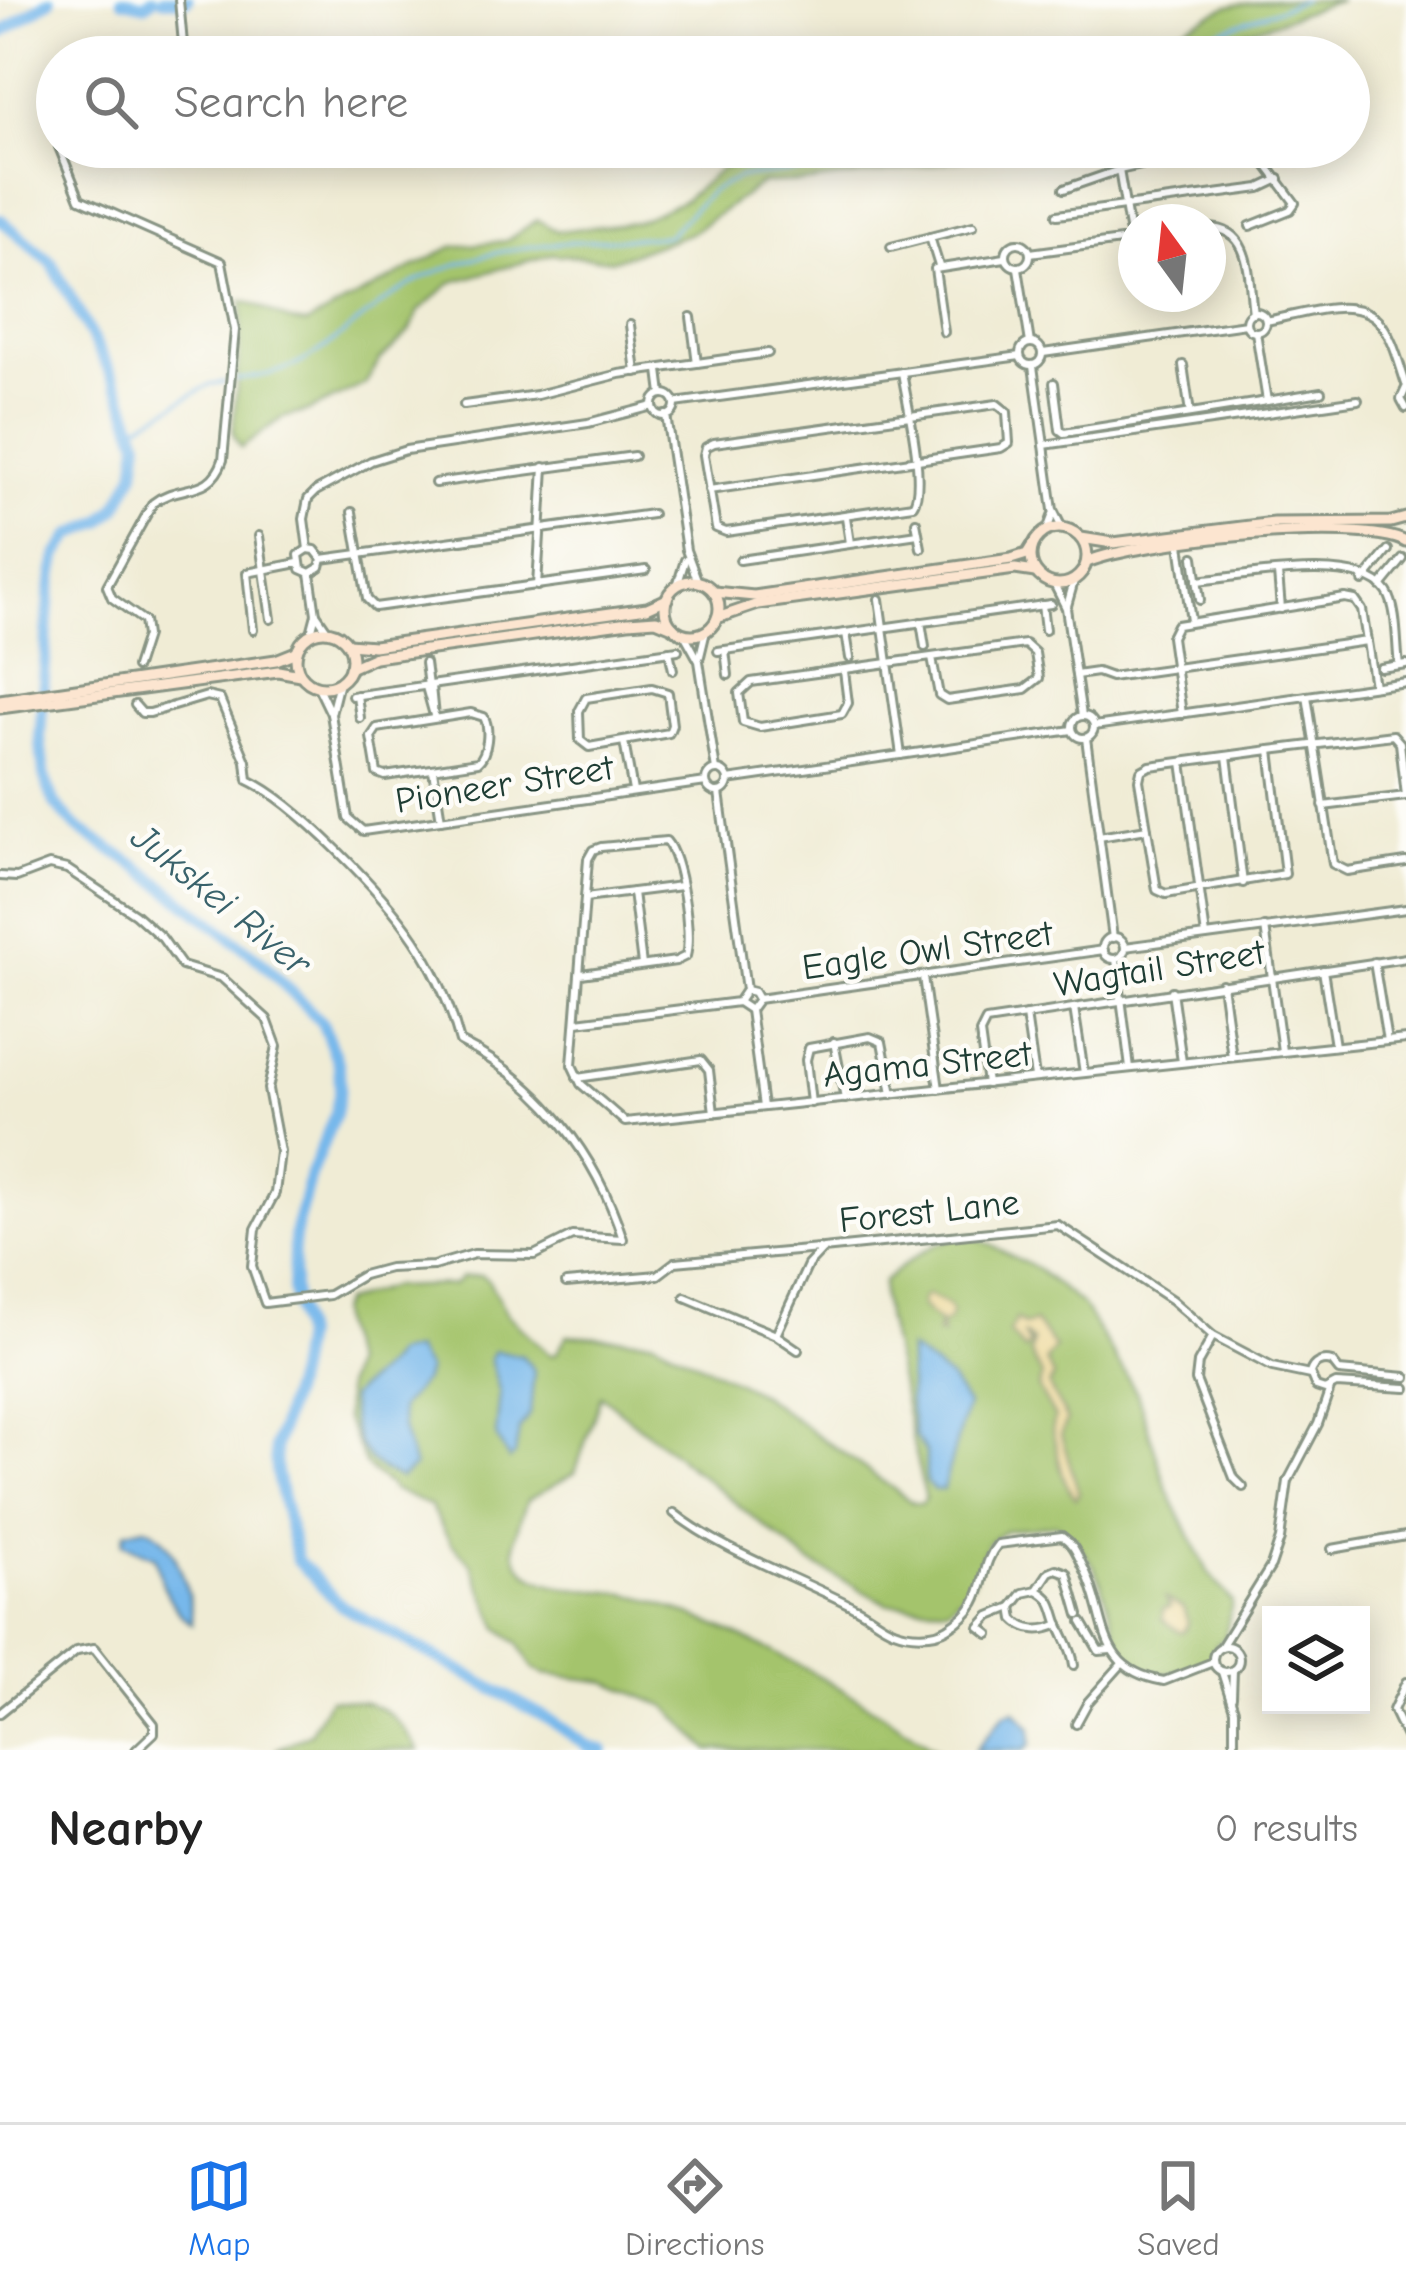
<!DOCTYPE html>
<style>
body{margin:0;font-family:"Comic Neue",sans-serif;background:#f2f2f2;color:#222}
.controls{position:absolute;right:36px;bottom:36px;display:grid;overflow:hidden;border-radius:0px;box-shadow:0 6px 30px #0003}
.controls button{width:108px;height:108px;display:grid;place-items:center;padding:0;border:0;border-bottom:3px solid #e0e0e0;background:#fff;color:#222;font:60px sans-serif}
.compass{position:absolute;left:1118px;top:204px;width:108px;height:108px;border-radius:50%;background:#fff;box-shadow:0 6px 30px #0003;rotate:345deg}
.list{margin:0;padding:0;list-style:none}
h2{display:flex;justify-content:space-between;align-items:center;height:156px;margin:0;padding:0 48px;font-size:51px}
h2 small{font-size:39px;font-weight:400;color:#767676}
.icon{flex:none;width:66px;height:66px;fill:none;stroke:currentColor;stroke-width:2;stroke-linecap:round;stroke-linejoin:round}
.map{position:relative;flex:none;width:1406px;height:1750px;overflow:hidden}
.search{position:absolute;background:#fff;box-shadow:0 6px 30px #0003;left:36px;right:36px;top:36px;height:132px;display:flex;align-items:center;gap:30px;box-sizing:border-box;padding:0 42px;border-radius:66px;color:#767676;font-size:45px}
.sheet{height:372px;background:#fff}
nav{display:flex;justify-content:space-around;align-items:center;box-sizing:border-box;height:168px;border-top:3px solid #e0e0e0;background:#fff;font-size:33px;color:#767676}
nav a{display:grid;justify-items:center;gap:6px}
nav .on{color:#1a73e8}
.map>svg:first-child{display:block}
.green{fill:#a4c46c;stroke:#628050;stroke-width:3}
.sand{fill:#eeda9e;stroke:#868c69;stroke-width:3}
.water{fill:#77b8eb;stroke:#4b7a90;stroke-width:3}
.lines{fill:none;stroke-linecap:round;stroke-linejoin:round}
.stream{stroke:#77b8eb;stroke-width:3}
.river{stroke:#77b8eb;stroke-width:12}
.street-tunnel{stroke:#c6c9b5;stroke-width:6;stroke-dasharray:6 3;stroke-linecap:butt}
.street-casing{stroke:#889484;stroke-width:12}
.secondary-casing{stroke:#889484;stroke-width:15}
.street{stroke:#fff;stroke-width:6}
.secondary{stroke:#fce5d0;stroke-width:9}
.labels{text-anchor:middle;stroke-width:9;stroke-linejoin:round;paint-order:stroke}
.street-label{font-size:36px;fill:#1f3d34;stroke:#fdfcf7}
.water-label{font-size:39px;font-style:italic;fill:#39626b;stroke:#fdfcf7}
</style>
<div class="map">
<svg width="1406" height="1750" viewBox="0 0 1406 1750">
<rect width="100%" height="100%" fill="#fdfcf7"/>
<filter id="ink" filterUnits="userSpaceOnUse"><feTurbulence type="fractalNoise" baseFrequency=".00833" numOctaves="2"/><feDisplacementMap in="SourceGraphic" scale="24" xChannelSelector="R" yChannelSelector="G"/><feConvolveMatrix kernelMatrix="1 2 1 2 8 2 1 2 1" color-interpolation-filters="sRGB"/></filter>
<filter id="wash" filterUnits="userSpaceOnUse"><feTurbulence type="fractalNoise" baseFrequency=".004" numOctaves="4" result="noise"/><feDisplacementMap in="SourceGraphic" scale="48" xChannelSelector="R" yChannelSelector="G"/><feGaussianBlur stdDeviation="2.7" result="paint"/><feColorMatrix in="noise" values="0 0 0 0 0 0 0 0 0 0 0 0 0 0 0 0 0 1.4 0 .05"/><feComposite in="paint" operator="in"/></filter>
<g filter="url(#wash)">
<rect width="100%" height="100%" fill="#f0ecd5"/>
<g class="green">
<polygon points="1274,0 1340,0 1172,57 1123,57 1228,6"/>
<path d="M898,147H997L978,156L900,170L809,182L762,183L691,233L613,260L553,254L452,282L419,311L410,331L380,360L365,384L308,411L282,418L241,448L233,434L243,301C267,306 281,323 306,324L452,247L506,241L537,220L557,231L636,222L684,200L722,168L779,157Z"/>
<path d="M971,1235L1037,1269L1082,1305L1137,1393L1167,1489L1208,1572L1232,1602L1225,1638L1216,1645L1210,1659C1108,1709 1125,1627 1094,1567C1086,1551 1069,1537 1057,1524L1005,1531L988,1543L972,1583L949,1607L888,1604L809,1562L601,1395L575,1473L527,1500C520,1522 505,1548 523,1568C547,1596 608,1586 644,1598C749,1634 847,1687 937,1750H709L667,1707L608,1682L544,1674L533,1668L518,1643L499,1628L471,1563L451,1543L430,1506L394,1490L366,1466L345,1418V1386L351,1364L340,1328L338,1312L343,1302L390,1287L453,1285L462,1277L481,1275L488,1280L507,1314L550,1355L556,1354L567,1335L653,1340L757,1392L913,1503L921,1504L925,1499L882,1298L883,1282C910,1259 934,1239 971,1235Z"/>
<path d="M329,1699C380,1701 390,1708 419,1750H275L310,1733Z"/>
</g>
<g class="sand">
<polygon points="928,1295 948,1305 952,1312 948,1321 941,1325 942,1335 937,1333 939,1323 921,1306 922,1298"/>
<path d="M1016,1319L1024,1325L1035,1322L1055,1348L1046,1361L1053,1376L1049,1386L1067,1420L1061,1435L1079,1493L1076,1498C1059,1479 1059,1453 1052,1431L1055,1418L1038,1388L1042,1376L1030,1354L1033,1341L1023,1334L1030,1345L1025,1351L1009,1333Z"/>
<polygon points="1166,1599 1183,1608 1188,1623 1185,1631 1180,1632 1162,1619 1163,1609 1170,1607"/>
</g>
<g class="water">
<polygon points="909,1349 949,1378 967,1405 943,1489 934,1490 926,1482 926,1453 915,1436 909,1401"/>
<path d="M414,1350L427,1369L424,1380L400,1408L402,1429L414,1467L400,1478C363,1466 351,1436 350,1398C364,1380 384,1374 394,1354Z"/>
<polygon points="495,1351 522,1356 534,1370 530,1414 519,1429 515,1455 509,1460 496,1436 500,1393 490,1359"/>
<path d="M144,1527C176,1535 191,1595 192,1624C171,1611 160,1581 155,1557L123,1543L125,1532Z"/>
<polygon points="1015,1711 1031,1728 1031,1745 1024,1750 975,1750 1005,1714"/>
</g>
<g class="lines">
<g class="stream">
<polyline points="1149,57 1303,0"/>
<path d="M236,380C260,377 286,372 307,359C347,336 377,301 421,279C502,240 579,242 667,236L711,191L741,177L922,160L967,147"/>
<polyline points="137,426 211,384 224,382"/>
</g>
<g class="river">
<polyline points="122,0 145,5 152,0"/>
<polyline points="163,0 187,0"/>
<polyline points="0,34 50,0"/>
<polyline points="0,219 52,263 122,394 139,441 135,472 118,506 102,521 71,536 58,555 50,592 40,737 44,776 55,804 77,828 140,868 261,961 322,1023 339,1065 340,1089 335,1114 310,1176 294,1237 293,1290 302,1336 296,1374 275,1447 276,1472 297,1560 342,1606 552,1721 589,1747 603,1750"/>
</g>
</g>
</g>
<g filter="url(#ink)">
<g class="lines">
<polyline class="street-tunnel" points="135,705 136,667"/>
<g class="street-casing">
<g id="street">
<polyline points="169,57 183,44 179,0"/>
<path d="M59,147L80,199L222,262L235,330L223,460C210,498 180,482 153,503L107,586L112,598L144,621L146,636L136,667"/>
<polyline points="1219,151 1246,147"/>
<polyline points="1119,170 1131,240"/>
<polyline points="1064,189 1119,170 1187,155"/>
<polyline points="1057,215 1260,188 1279,179"/>
<polyline points="1250,226 1290,210 1295,203 1253,147"/>
<path d="M1208,228C1253,228 1248,279 1253,313"/>
<polyline points="930,237 939,266"/>
<circle cx="1018" cy="255" r="12"/>
<polyline points="891,247 973,226"/>
<polyline points="1030,253 1136,239"/>
<polyline points="1018,268 1030,343"/>
<circle cx="1256" cy="322" r="10"/>
<polyline points="691,317 697,363"/>
<path d="M1266,321C1296,316 1354,294 1379,321C1393,337 1399,364 1406,384"/>
<polyline points="630,325 636,372"/>
<polyline points="944,332 935,269 1005,258"/>
<polyline points="1256,332 1267,401 1321,392"/>
<circle cx="1031" cy="354" r="11"/>
<polyline points="1043,353 1246,324"/>
<polyline points="1183,365 1190,413"/>
<polyline points="1033,366 1053,510 1062,528"/>
<polyline points="659,370 662,394"/>
<polyline points="1054,383 1060,430 1064,433 1267,401"/>
<polyline points="1406,388 1401,399 1406,408"/>
<circle cx="664" cy="405" r="11"/>
<polyline points="675,403 1020,356"/>
<polyline points="464,405 537,395 619,374 768,353"/>
<polyline points="666,415 686,550 698,582"/>
<polyline points="1044,445 1358,400"/>
<polyline points="435,483 634,456"/>
<path d="M709,490L1001,448L1009,443L1007,412L997,404L714,443L706,447L704,455L716,528L726,532L913,505C927,485 906,399 902,372"/>
<polyline points="352,512 367,599 375,607 646,570"/>
<polyline points="846,517 850,543"/>
<polyline points="916,522 921,548"/>
<polyline points="1047,530 1053,514"/>
<polyline points="259,536 271,619"/>
<polyline points="1180,544 1191,621"/>
<polyline points="308,549 304,519 308,499 316,491 371,461 406,450 588,423 653,406"/>
<polyline points="1194,557 1200,600"/>
<polyline points="322,559 320,567 310,573 301,569 299,555 308,549 315,550 322,559 652,514"/>
<polyline points="740,560 918,534"/>
<polyline points="310,573 316,614 311,633"/>
<polyline points="1278,573 1281,609"/>
<path d="M1197,581C1240,577 1361,553 1387,592C1398,609 1396,645 1399,665"/>
<polyline points="1363,581 1388,550"/>
<polyline points="1054,584 1066,608 1082,716"/>
<polyline points="537,586 544,467"/>
<polyline points="677,586 685,560"/>
<polyline points="1381,586 1403,559"/>
<polyline points="879,599 901,755"/>
<polyline points="1042,605 1045,630"/>
<polyline points="1067,606 1074,581"/>
<polyline points="316,614 327,630"/>
<polyline points="921,622 925,647"/>
<polyline points="253,630 247,573 298,563"/>
<polyline points="846,633 850,658"/>
<polyline points="684,634 699,661 716,770"/>
<polyline points="725,650 728,675"/>
<polyline points="669,651 673,670"/>
<polyline points="718,651 1051,604"/>
<polyline points="700,656 706,631"/>
<polyline points="425,663 428,686"/>
<polyline points="1381,668 1406,664"/>
<polyline points="844,671 848,703 842,714 760,727 743,722 739,693 751,682 1025,644 1035,653 1039,678 1025,689 947,700 939,695 932,658"/>
<polyline points="1076,675 1097,672 1111,677 1367,641"/>
<polyline points="431,686 434,717"/>
<polyline points="318,687 331,714 348,818 363,831 706,782"/>
<polyline points="426,687 433,712"/>
<polygon points="652,688 668,693 672,725 669,733 589,747 580,740 579,711 586,698"/>
<polyline points="357,695 360,718"/>
<polyline points="352,696 678,650"/>
<polyline points="1307,696 1333,864 1347,871 1406,862"/>
<path d="M471,713L484,717C490,729 488,753 478,762L385,776L377,773L371,737L377,728Z"/>
<polyline points="331,714 339,682"/>
<polyline points="1182,714 1171,637 1177,625 1345,598 1355,600 1362,610 1374,686"/>
<circle cx="1083" cy="727" r="11"/>
<polyline points="1094,726 1406,682"/>
<polyline points="1086,738 1113,938"/>
<polyline points="624,742 633,791"/>
<polygon points="1270,750 1285,874 1166,894 1157,890 1139,780 1141,771 1150,766"/>
<polyline points="1270,750 1393,735 1400,743 1406,796"/>
<polyline points="1227,756 1243,883"/>
<polyline points="1182,762 1206,936"/>
<polyline points="433,770 441,820"/>
<circle cx="717" cy="781" r="11"/>
<polyline points="728,780 1072,730"/>
<polyline points="719,792 746,990"/>
<polyline points="1323,806 1406,796"/>
<polyline points="1099,837 1147,829"/>
<path d="M0,876L17,877L49,865L67,869L135,914L162,938L182,966L222,978L267,1019L277,1046L268,1089L280,1152L275,1193L256,1229L252,1266L265,1303L329,1295L363,1275L389,1268L433,1266L474,1254L534,1255L572,1236L623,1239C596,1154 541,1082 460,1042C451,1008 435,970 415,940C384,894 296,802 248,780L246,761L220,699L207,696L150,713H142L135,705"/>
<polyline points="633,892 642,965"/>
<polyline points="585,898 681,886"/>
<polyline points="1265,927 1282,1051"/>
<circle cx="1114" cy="948" r="11"/>
<polyline points="1125,947 1406,909"/>
<polyline points="1116,959 1130,1068"/>
<polyline points="1374,962 1387,1041"/>
<polyline points="1323,970 1335,1046"/>
<path d="M581,974L676,961L686,956C692,933 681,858 666,841L601,847L593,850L588,859L572,1065L581,1084L625,1122L1406,1039"/>
<polyline points="923,977 939,1089"/>
<polyline points="1222,984 1232,1057"/>
<polyline points="1172,991 1182,1062"/>
<polyline points="758,999 1104,950"/>
<polyline points="1074,1008 1084,1073"/>
<polyline points="750,1010 763,1107"/>
<polyline points="1026,1015 1035,1077"/>
<polyline points="577,1022 738,1002 750,1010 758,999 754,992 746,990 738,1002"/>
<polyline points="834,1042 845,1099"/>
<polyline points="577,1078 701,1060 709,1070 714,1113"/>
<polyline points="987,1084 980,1033 986,1021 1406,958"/>
<polyline points="811,1103 806,1060 809,1048 870,1037 882,1042 892,1094"/>
<polyline points="566,1283 658,1275 675,1262 819,1249"/>
<polyline points="685,1297 776,1335 798,1350"/>
<polyline points="776,1335 808,1265 823,1249 1058,1225 1172,1300 1213,1336 1272,1367 1310,1375"/>
<polyline points="1213,1336 1198,1363 1196,1380 1234,1478 1243,1487"/>
<path d="M1406,1377L1339,1371L1332,1362C1322,1359 1313,1363 1310,1373L1316,1387L1325,1390L1336,1384L1406,1388"/>
<path d="M674,1513C721,1551 799,1578 854,1607C868,1613 880,1625 894,1630C909,1636 934,1637 948,1628C993,1601 975,1571 998,1544L1062,1536C1074,1544 1077,1554 1083,1566C1110,1618 1093,1669 1164,1681L1213,1662"/>
<polyline points="1332,1549 1406,1536"/>
<path d="M1037,1590C1055,1600 1052,1607 1059,1625C1065,1640 1072,1648 1074,1665"/>
<path d="M1012,1607L1014,1619C1026,1632 1043,1632 1059,1624"/>
<polyline points="1082,1622 1099,1651 1111,1650"/>
<polyline points="989,1634 980,1627 990,1616 1012,1607 1023,1593 1037,1590 1049,1572 1056,1569 1067,1573 1079,1615"/>
<circle cx="1226" cy="1659" r="13"/>
<polyline points="1221,1647 1271,1566 1280,1539 1288,1481 1318,1424 1330,1389"/>
<polyline points="1222,1672 1234,1710 1234,1750"/>
<polyline points="1406,1682 1393,1710 1406,1737"/>
<polyline points="1232,1697 1233,1670"/>
<polyline points="0,1713 77,1651 94,1648 154,1724 154,1733 136,1750"/>
<polyline points="1076,1724 1088,1702 1121,1665"/>
</g>
</g>
<g class="secondary-casing">
<g id="secondary">
<circle cx="1059" cy="556" r="28"/>
<polyline points="1081,538 1113,543 1274,523 1391,522 1406,518"/>
<path d="M1087,562C1136,541 1361,517 1406,542"/>
<circle cx="692" cy="608" r="27"/>
<polyline points="714,592 754,596 1011,559 1027,554 1032,546"/>
<polyline points="717,618 758,604 1015,569 1035,572"/>
<circle cx="324" cy="659" r="28"/>
<polyline points="348,644 374,646 647,608 667,599"/>
<polyline points="350,668 375,657 628,622 656,620 673,627"/>
<polyline points="0,700 276,660 296,652"/>
<polyline points="0,708 278,671 300,675"/>
</g>
</g>
<use href="#street" class="street"/>
<use href="#secondary" class="secondary"/>
</g>
</g>
<g class="labels">
<g class="street-label">
<text transform="translate(504 783) rotate(-9)" y="13">Pioneer Street</text>
<text transform="translate(927 949) rotate(-8)" y="13">Eagle Owl Street</text>
<text transform="translate(1159 967) rotate(-9)" y="13">Wagtail Street</text>
<text transform="translate(927 1063) rotate(-6)" y="13">Agama Street</text>
<text transform="translate(929 1210) rotate(-6)" y="13">Forest Lane</text>
</g>
<g class="water-label">
<text transform="translate(222 899) rotate(39)" y="14">Jukskei River</text>
</g>
</g>
</svg>
<div class="controls">
<button><svg class="icon" aria-label="layers" viewBox="0 0 24 24"><path d="M12 4l9 5-9 5-9-5zM3 14l9 5 9-5"/></svg></button>
</div>
<svg class="compass" viewBox="-18 -18 36 36"><path d="M0-13l5 13h-10z" fill="#e53935"/><path d="M0 13l5-13h-10z" fill="#767676"/></svg>
<div class="search"><svg class="icon" aria-label="search" viewBox="0 0 24 24"><circle cx="10" cy="10" r="6"/><path d="M15 15l6 6"/></svg>Search here</div>
</div>
<section class="sheet">
<h2>Nearby<small>0 results</small></h2>
<ul class="list">
</ul>
</section>
<nav>
<a class="on"><svg class="icon" aria-label="map" viewBox="0 0 24 24"><path d="M3 6l6-2 6 2 6-2v14l-6 2-6-2-6 2zM9 4v14M15 6v14"/></svg>Map</a>
<a><svg class="icon" aria-label="directions" viewBox="0 0 24 24"><path d="M12 3l9 9-9 9-9-9zM9 14v-3h6M13 9l2 2-2 2"/></svg>Directions</a>
<a><svg class="icon" aria-label="saved" viewBox="0 0 24 24"><path d="M7 4h10v16l-5-4-5 4z"/></svg>Saved</a>
</nav>
